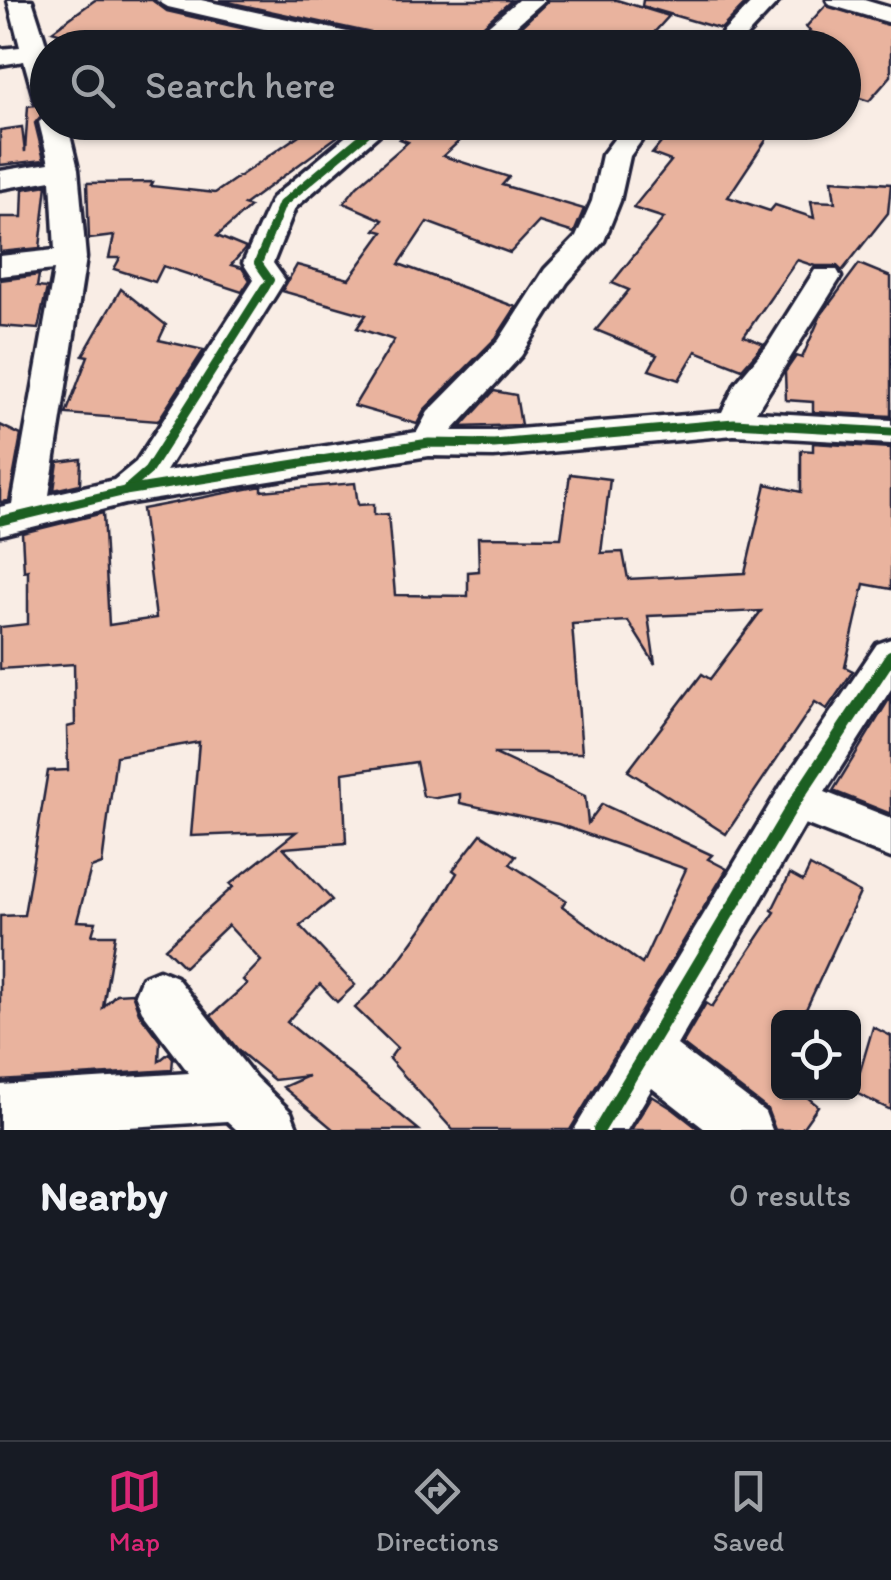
<!DOCTYPE html>
<style>
body{margin:0;font-family:Itim,sans-serif;background:#20242c;color:#f1f3f6}
.controls{position:absolute;right:30px;bottom:30px;display:grid;overflow:hidden;border-radius:15px;box-shadow:0 2px 8px #0004}
.controls button{width:90px;height:90px;display:grid;place-items:center;padding:0;border:0;border-bottom:2px solid #363941;background:#171b24;color:#f1f3f6;font:50px sans-serif}
.list{margin:0;padding:0;list-style:none}
h2{display:flex;justify-content:space-between;align-items:center;height:130px;margin:0;padding:0 40px;font-size:42px}
h2 small{font-size:32px;font-weight:400;color:#9ea1a6}
.icon{flex:none;width:55px;height:55px;fill:none;stroke:currentColor;stroke-width:2;stroke-linecap:round;stroke-linejoin:round}
.map{position:relative;flex:none;width:891px;height:1130px;overflow:hidden}
.search{position:absolute;background:#171b24;box-shadow:0 2px 8px #0004;left:30px;right:30px;top:30px;height:110px;display:flex;align-items:center;gap:25px;box-sizing:border-box;padding:0 35px;border-radius:55px;color:#9ea1a6;font-size:38px}
.sheet{height:310px;background:#171b24}
nav{display:flex;justify-content:space-around;align-items:center;box-sizing:border-box;height:140px;border-top:2px solid #363941;background:#171b24;font-size:28px;color:#9ea1a6}
nav a{display:grid;justify-items:center;gap:5px}
nav .on{color:#db2777}
.map>svg:first-child{display:block}
.building{fill:#e9b39e;stroke:#22223b;stroke-width:2.5}
.lines{fill:none;stroke-linecap:round;stroke-linejoin:round}
.minor-casing{stroke:#22223b;stroke-width:7}
.minor{fill:#fdfcf7;fill-rule:evenodd}
.cycleway-far2-casing{stroke:#fdfcf7;stroke-width:12}
.cycleway-far1-casing{stroke:#fdfcf7;stroke-width:15}
.cycleway-casing{stroke:#fdfcf7;stroke-width:19}
.cycleway-far2{stroke:#1b5e20;stroke-width:8}
.cycleway-far1{stroke:#1b5e20;stroke-width:9}
.cycleway{stroke:#1b5e20;stroke-width:12}
</style>
<div class="map">
<svg width="891" height="1130" viewBox="0 0 891 1130">
<rect width="100%" height="100%" fill="#f9ede5"/>
<filter id="ink" filterUnits="userSpaceOnUse"><feTurbulence type="fractalNoise" baseFrequency=".01" numOctaves="2"/><feDisplacementMap in="SourceGraphic" scale="20" xChannelSelector="R" yChannelSelector="G"/><feConvolveMatrix kernelMatrix="1 2 1 2 8 2 1 2 1" color-interpolation-filters="sRGB"/></filter>
<g filter="url(#ink)">
<g class="building">
<polygon points="95,0 152,0 167,11 328,48 106,48 52,31"/>
<polygon points="219,0 512,0 458,48 386,48 385,42 371,33"/>
<polygon points="549,0 617,0 669,16 640,48 546,48 554,40 518,29"/>
<polygon points="643,0 749,0 721,29 642,6"/>
<polygon points="826,5 891,26 891,76 869,101 844,93 844,48 796,48 810,31 806,27"/>
<polygon points="35,105 40,109 41,116 35,123 44,160 0,165 0,130 22,127 25,152 28,106"/>
<polygon points="318,122 357,122 244,205 250,207 217,236 246,248 231,265 242,268 250,280 242,292 163,266 155,282 114,269 120,258 109,258 114,236 89,239 87,183 153,182 151,186 215,193"/>
<polygon points="420,122 480,122 443,156 509,177 502,185 584,209 574,233 539,222 510,253 427,222 399,264 516,307 496,338 425,409 417,424 354,406 394,340 357,328 366,315 282,291 297,265 349,279 383,232 375,230 383,220 344,203 357,186 408,142 400,139"/>
<polygon points="678,122 778,122 728,197 770,211 775,205 814,218 811,201 835,202 832,180 891,184 888,213 842,271 837,266 815,266 797,260 744,336 764,344 742,369 696,351 679,380 649,370 657,355 596,330 629,290 612,283 664,218 633,208 671,161 652,154"/>
<polygon points="47,185 40,248 0,252 0,217 22,217 23,189"/>
<polygon points="859,264 891,277 891,416 813,412 813,402 786,400 785,372 796,356 802,358 821,315"/>
<polygon points="39,275 37,287 47,288 38,329 0,326 0,280"/>
<polygon points="121,289 166,325 159,340 204,350 158,421 66,414 88,356 83,355"/>
<polygon points="494,391 516,395 521,425 461,427"/>
<polygon points="0,425 21,435 9,501 0,502"/>
<polygon points="813,443 891,448 891,589 864,584 845,667 853,671 827,709 815,702 726,834 628,771 702,674 710,679 761,611 648,616 655,664 628,621 572,624 582,753 493,753 585,796 588,823 602,804 712,855 708,859 727,869 570,1130 453,1130 389,1059 397,1048 355,1008 392,970 433,913 457,873 453,870 481,834 516,856 510,864 566,900 562,906 642,964 686,869 558,824 460,803 460,794 436,798 423,796 416,762 343,773 346,843 284,848 332,900 300,926 355,985 337,1002 320,984 287,1022 419,1130 334,1130 283,1087 308,1076 274,1080 239,1051 211,1016 247,984 243,980 261,961 228,925 184,967 165,948 233,887 230,884 296,832 191,836 199,742 116,756 102,864 91,868 77,921 96,922 92,935 115,935 103,1007 116,994 132,993 139,1013 160,1041 159,1061 169,1053 173,1058 172,1070 0,1081 0,916 24,915 48,771 68,770 67,727 75,725 74,664 0,669 0,627 28,624 28,570 24,571 22,533 103,513 109,625 156,618 142,509 262,486 262,491 355,483 358,505 374,504 374,515 388,514 395,595 468,596 468,572 479,571 478,537 561,538 570,474 610,479 601,553 623,552 628,579 745,573 766,484 801,492 801,450 813,451"/>
<polygon points="81,459 80,484 54,490 58,462"/>
<polygon points="891,696 891,814 833,791"/>
<polygon points="810,866 860,893 802,1018 778,1018 778,1092 801,1092 818,1106 801,1130 775,1130 767,1109 682,1044 706,1003 712,1007 775,912 772,910 790,874 803,881"/>
<polygon points="873,1027 891,1036 891,1110 854,1092"/>
<polygon points="652,1096 673,1109 700,1130 631,1130"/>
</g>
<g class="lines">
<g class="minor-casing">
<g id="minor">
<polygon points="8,0 32,0 48,50 48,109 35,101 24,61 0,65 0,49 20,47"/>
<polygon points="156,0 201,0 370,37 383,45 347,48 168,7"/>
<polygon points="518,0 545,0 490,48 462,48"/>
<polygon points="754,0 780,0 735,48 708,48"/>
<polygon points="827,0 864,0 891,8 891,23 830,5"/>
<polygon points="48,115 48,122 67,122 78,169 86,258 49,495 114,480 136,462 254,280 243,263 272,198 363,122 393,122 295,208 273,263 285,280 166,471 417,432 428,412 499,340 545,269 576,237 592,201 602,155 627,122 655,122 630,156 620,201 604,241 567,283 521,356 452,431 494,431 722,412 736,383 767,346 815,270 837,270 841,277 756,412 891,420 891,444 734,435 494,457 429,456 125,504 0,535 0,507 12,504 54,270 0,276 0,256 55,250 51,180 0,189 0,171 49,163 39,122"/>
<polygon points="891,639 891,689 825,792 891,818 891,858 805,824 677,1045 765,1112 772,1130 706,1130 652,1088 627,1130 574,1130 781,786 877,644"/>
<polygon points="159,970 176,977 255,1077 291,1112 298,1130 237,1130 227,1121 80,1130 0,1130 0,1085 189,1073 142,1011 135,994 142,977"/>
</g>
</g>
<use href="#minor" class="minor"/>
<g class="cycleway-far2-casing">
<polyline id="cycleway-far2" points="264,290 270,280 258,263 282,204 380,122"/>
</g>
<g class="cycleway-far1-casing">
<g id="cycleway-far1">
<polyline points="125,491 148,471 265,287"/>
<polyline points="0,521 125,491 429,443 494,444 734,423 891,432"/>
</g>
</g>
<g class="cycleway-casing">
<polyline id="cycleway" points="599,1130 796,800 891,656"/>
</g>
<use href="#cycleway-far2" class="cycleway-far2"/>
<use href="#cycleway-far1" class="cycleway-far1"/>
<use href="#cycleway" class="cycleway"/>
</g>
</g>
</svg>
<div class="controls">
<button><svg class="icon" aria-label="locate" viewBox="0 0 24 24"><circle cx="12" cy="12" r="6"/><path d="M12 2v4M12 18v4M2 12h4M18 12h4"/></svg></button>
</div>
<div class="search"><svg class="icon" aria-label="search" viewBox="0 0 24 24"><circle cx="10" cy="10" r="6"/><path d="M15 15l6 6"/></svg>Search here</div>
</div>
<section class="sheet">
<h2>Nearby<small>0 results</small></h2>
<ul class="list">
</ul>
</section>
<nav>
<a class="on"><svg class="icon" aria-label="map" viewBox="0 0 24 24"><path d="M3 6l6-2 6 2 6-2v14l-6 2-6-2-6 2zM9 4v14M15 6v14"/></svg>Map</a>
<a><svg class="icon" aria-label="directions" viewBox="0 0 24 24"><path d="M12 3l9 9-9 9-9-9zM9 14v-3h6M13 9l2 2-2 2"/></svg>Directions</a>
<a><svg class="icon" aria-label="saved" viewBox="0 0 24 24"><path d="M7 4h10v16l-5-4-5 4z"/></svg>Saved</a>
</nav>
